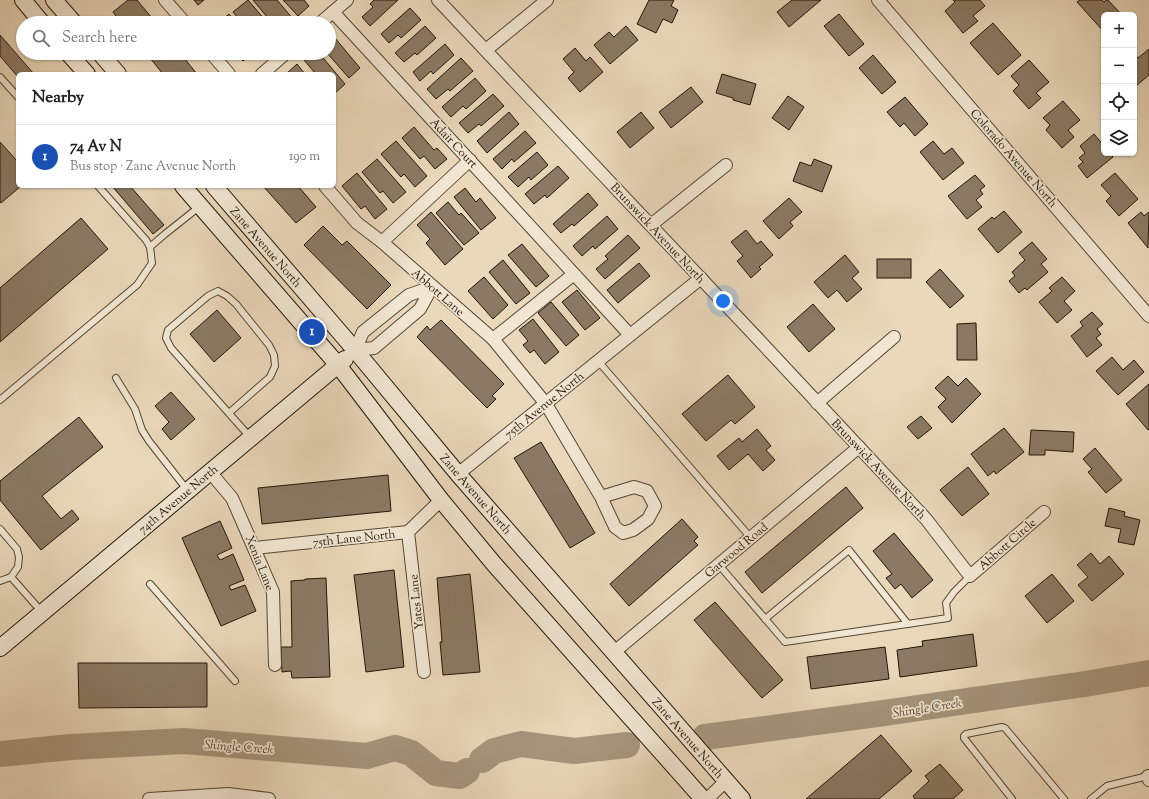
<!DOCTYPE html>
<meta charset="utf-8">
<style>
body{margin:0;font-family:"Sorts Mill Goudy",serif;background:#f6f6f6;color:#222}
.controls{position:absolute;right:12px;top:12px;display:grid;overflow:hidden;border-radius:6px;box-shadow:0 1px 3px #0004}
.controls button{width:36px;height:36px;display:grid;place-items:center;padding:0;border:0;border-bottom:1px solid #e0e0e0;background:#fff;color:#222;font:20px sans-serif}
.you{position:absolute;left:723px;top:301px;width:14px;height:14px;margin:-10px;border:3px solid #fff;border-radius:50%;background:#1a73e8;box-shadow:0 0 0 6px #1a73e833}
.badge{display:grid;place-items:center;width:26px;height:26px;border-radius:50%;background:#8f2418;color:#fff;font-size:13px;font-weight:700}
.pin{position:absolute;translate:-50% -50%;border:2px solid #fff;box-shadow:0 1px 4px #0006}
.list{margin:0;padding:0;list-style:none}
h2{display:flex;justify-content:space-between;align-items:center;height:52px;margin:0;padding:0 16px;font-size:17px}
h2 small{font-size:13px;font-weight:400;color:#767676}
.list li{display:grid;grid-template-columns:26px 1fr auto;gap:12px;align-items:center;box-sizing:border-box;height:64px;padding:0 16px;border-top:1px solid #e0e0e0}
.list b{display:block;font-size:15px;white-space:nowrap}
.list p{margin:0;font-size:13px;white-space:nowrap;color:#767676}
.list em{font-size:13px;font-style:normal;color:#767676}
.icon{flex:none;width:22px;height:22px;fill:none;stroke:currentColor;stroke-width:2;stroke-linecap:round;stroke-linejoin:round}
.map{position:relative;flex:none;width:1149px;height:799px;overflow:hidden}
.search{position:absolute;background:#fff;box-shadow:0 1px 3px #0004;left:16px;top:16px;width:320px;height:44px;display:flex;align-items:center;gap:10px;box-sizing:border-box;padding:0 14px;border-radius:22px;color:#767676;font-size:15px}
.panel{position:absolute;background:#fff;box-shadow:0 1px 3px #0004;left:16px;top:72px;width:320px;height:116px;border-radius:6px}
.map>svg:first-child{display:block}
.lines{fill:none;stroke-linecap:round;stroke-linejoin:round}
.river{stroke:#a6967d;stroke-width:26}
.building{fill:#8a7a64;stroke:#231506}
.lane-casing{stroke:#544633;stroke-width:8}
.street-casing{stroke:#544633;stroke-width:14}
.secondary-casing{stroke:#231506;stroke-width:18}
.lane{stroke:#f1e6d2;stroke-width:6}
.street{stroke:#f1e6d2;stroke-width:12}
.secondary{stroke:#f1e6d2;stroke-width:16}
.labels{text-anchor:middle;stroke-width:3.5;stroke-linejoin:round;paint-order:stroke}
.street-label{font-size:12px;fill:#231506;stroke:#f1e6d2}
.water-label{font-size:13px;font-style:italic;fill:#574936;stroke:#f1e6d2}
</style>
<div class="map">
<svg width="1149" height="799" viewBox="0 0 1149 799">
<rect width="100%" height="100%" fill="#e9d8ba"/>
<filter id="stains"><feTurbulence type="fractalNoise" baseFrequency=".005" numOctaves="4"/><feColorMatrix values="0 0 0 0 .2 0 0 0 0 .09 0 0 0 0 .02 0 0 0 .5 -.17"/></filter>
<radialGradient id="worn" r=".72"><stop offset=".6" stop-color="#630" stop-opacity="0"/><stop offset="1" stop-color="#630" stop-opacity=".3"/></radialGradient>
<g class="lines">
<g class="river">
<polyline points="705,737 884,713 1085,684 1149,673"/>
<polyline points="0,754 71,747 184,741 367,756 395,748 411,753 436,773 460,776 467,771"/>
<polyline points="482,760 494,751 521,744 574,751 627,745"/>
</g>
</g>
<g class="building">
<polygon points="128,0 137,0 156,23 121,23 113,12"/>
<polygon points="194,0 204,0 198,5"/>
<polygon points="248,0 266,21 264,23 242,23 233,12"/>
<polygon points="253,0 277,0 294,20 290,23 272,23"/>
<polygon points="283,0 304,0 309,6 298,16"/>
<polygon points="374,0 398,0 370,26 362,17 373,7 370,4"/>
<polygon points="649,0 674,0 671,6 678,10 672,23 663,19 656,33 637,24"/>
<polygon points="792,0 821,0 789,27 777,12"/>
<polygon points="953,0 980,0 985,6 973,16 978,21 963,33 945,11 955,2"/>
<polygon points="1080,0 1102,0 1104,2 1106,0 1108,0 1122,15 1104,15 1104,32 1077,2"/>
<polygon points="410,8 421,20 401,38 398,35 389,43 381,34"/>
<polygon points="229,14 237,23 218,23"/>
<polygon points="839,14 864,44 849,56 824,26"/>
<polygon points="993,23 1021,55 998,75 970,43"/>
<polygon points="425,26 436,38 417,55 415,53 404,62 395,53"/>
<polygon points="626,26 638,40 610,64 594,45 609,32 614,37"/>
<polygon points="0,35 34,74 18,74 18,77 0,56"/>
<polygon points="335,38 360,68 349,78 327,53 329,53 329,44"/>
<polygon points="445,44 454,55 433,74 431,71 420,81 413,72"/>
<polygon points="575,48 586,61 590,57 603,72 580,92 568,78 574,72 563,59"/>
<polygon points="1149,49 1149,75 1136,86 1134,84 1134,53 1138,58"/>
<polygon points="146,53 180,53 197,74 163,74"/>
<polygon points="236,53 253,53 243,61"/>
<polygon points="313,53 319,53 345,84 334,94 334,74 314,74 315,73 304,60"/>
<polygon points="873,55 896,82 882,94 859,68"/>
<polygon points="461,58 473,71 450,91 448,89 436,99 427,89"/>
<polygon points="1029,60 1049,82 1036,93 1041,98 1029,109 1013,91 1019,85 1011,76"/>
<polygon points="297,64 305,74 286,74"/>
<polygon points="722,74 756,84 750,105 733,100 733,98 716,93"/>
<polygon points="475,78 486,91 466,109 463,106 451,117 442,107"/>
<polygon points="691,87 703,102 671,128 659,112"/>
<polygon points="493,94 504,106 481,126 479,124 468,133 459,123"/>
<polygon points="788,96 804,107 789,130 772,118"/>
<polygon points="905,97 928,124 915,136 904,123 900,127 887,112"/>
<polygon points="1063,101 1080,120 1068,130 1074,137 1062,148 1046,130 1050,125 1043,118"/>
<polygon points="509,112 519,124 487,153 477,141"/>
<polygon points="641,112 654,128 630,148 617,132"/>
<polygon points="414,127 434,150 437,148 447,159 435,169 424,156 420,159 402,138"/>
<polygon points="525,131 536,143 514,162 512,159 502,169 493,159"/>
<polygon points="1094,134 1104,146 1104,153 1110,153 1113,157 1087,178 1078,166 1083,162 1079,158 1085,153 1080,146"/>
<polygon points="396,141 427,176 415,187 404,174 401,177 381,154"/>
<polygon points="933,141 944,154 952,148 964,163 943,180 920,152"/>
<polygon points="0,142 18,162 18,186 21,186 1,203 0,202"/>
<polygon points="537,152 548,165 531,180 529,177 518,187 508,177"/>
<polygon points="377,159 406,192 393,203 383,191 380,193 362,172"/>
<polygon points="814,159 832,166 822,192 793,181 800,162 811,166"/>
<polygon points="558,166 569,178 547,198 545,195 534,204 525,194"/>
<polygon points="357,173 387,209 375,219 365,206 361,209 342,186"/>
<polygon points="1115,173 1138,199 1119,216 1106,201 1111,196 1101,185"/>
<polygon points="975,175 985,186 980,190 983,194 976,200 982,207 967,219 948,196"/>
<polygon points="112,186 130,186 164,225 153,234"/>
<polygon points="263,186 298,186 316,207 296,223"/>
<polygon points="465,188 476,202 480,198 496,218 481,230 454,197"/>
<polygon points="588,193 598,205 574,226 572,224 561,233 553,224"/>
<polygon points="789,198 802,212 790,222 793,226 779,239 763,221"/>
<polygon points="448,202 459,215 461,213 479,233 464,245 436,213"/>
<polygon points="1004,211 1022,232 998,253 978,229 992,217 994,219"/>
<polygon points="431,212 463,249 445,265 426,243 430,239 417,225"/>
<polygon points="1141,212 1144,216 1149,212 1148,248 1128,223"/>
<polygon points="607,216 618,229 595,249 593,246 582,256 573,246"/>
<polygon points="81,218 108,249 0,342 0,288"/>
<polygon points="323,226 342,245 347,241 391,285 367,309 304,245"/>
<polygon points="746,230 757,244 761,241 773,255 759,267 761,269 751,278 737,261 743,256 731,242"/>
<polygon points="628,235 640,248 605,279 596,269 608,259 605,256"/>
<polygon points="1032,242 1047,259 1041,264 1048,272 1027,290 1025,288 1019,293 1009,281 1015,276 1012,272 1025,260 1019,253"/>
<polygon points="522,244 549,276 536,287 508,255"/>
<polygon points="845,255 859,272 852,278 862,289 847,302 837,290 828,298 814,282"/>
<rect x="877" y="259" width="34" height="19"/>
<polygon points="503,260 530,293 516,304 489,272"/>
<polygon points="639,263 650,276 618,303 607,290"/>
<polygon points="940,269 964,296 950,308 926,282"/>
<polygon points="484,277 508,305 493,319 468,291"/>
<polygon points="1062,277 1075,291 1064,301 1072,310 1057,323 1039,302 1052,291 1049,288"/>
<polygon points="577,290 600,318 585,330 562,302"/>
<polygon points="551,302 579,335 566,346 538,313"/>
<polygon points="813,304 835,329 809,352 787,327"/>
<polygon points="217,310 241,338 214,362 190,334"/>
<polygon points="1092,312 1103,324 1097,329 1101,334 1096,338 1102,345 1087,357 1071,336 1083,326 1080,322"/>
<polygon points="533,319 559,352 545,364 534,350 530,353 523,345 528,341 519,330"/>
<polygon points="441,320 504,384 492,396 496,399 487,408 417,337 427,326 430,330"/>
<polygon points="976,323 977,360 957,360 957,324"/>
<polygon points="1112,357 1123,370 1134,360 1144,372 1118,395 1096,371"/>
<polygon points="728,375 755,407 735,424 731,420 706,441 682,414"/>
<polygon points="948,376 958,386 966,378 981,394 952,423 938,407 946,399 935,388"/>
<polygon points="1149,384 1149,429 1148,430 1126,404"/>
<polygon points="171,392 195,419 171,440 162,429 169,422 155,406"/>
<polygon points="921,416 932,428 918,439 907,427"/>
<polygon points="79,417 103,447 42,496 61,519 72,510 79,519 41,550 0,500 0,481"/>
<polygon points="1004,428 1024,452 996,474 994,471 988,476 971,454"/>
<polygon points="757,429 771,446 766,450 775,460 763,471 748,454 729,470 717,456 739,438 742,442"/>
<polygon points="1031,430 1074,432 1073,452 1045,450 1045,455 1029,455"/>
<polygon points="541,442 595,533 570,548 514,458"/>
<polygon points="1095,448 1122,480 1106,493 1088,472 1092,469 1083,459"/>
<polygon points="968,467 989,494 962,516 940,490"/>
<polygon points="388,475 391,511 262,524 258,488"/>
<polygon points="846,487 863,508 762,593 745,572"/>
<polygon points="1109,508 1125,512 1124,516 1140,520 1134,545 1118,542 1121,529 1105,526"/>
<polygon points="682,519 698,537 694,541 698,545 629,606 610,584"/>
<polygon points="220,521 232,548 217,555 220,560 233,554 244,580 229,586 231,590 245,585 256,611 221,626 182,538"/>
<polygon points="894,533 933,580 912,598 901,584 895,589 886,578 892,574 873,551"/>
<polygon points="1091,553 1100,564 1109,556 1124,574 1092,601 1078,585 1088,577 1077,565"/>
<polygon points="394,570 404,667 366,672 354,575"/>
<polygon points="470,574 480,672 443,675 440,642 442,642 437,578"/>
<polygon points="1052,574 1074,601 1047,623 1025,596"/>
<polygon points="326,578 330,677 292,678 291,671 282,672 281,647 292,647 291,581 305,580 305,579"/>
<polygon points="715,602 783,680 762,698 694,620"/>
<polygon points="973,634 977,666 900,677 897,650 923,646 922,641"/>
<polygon points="885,647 889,679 811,689 807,657"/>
<polygon points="78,663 207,663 207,707 79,708"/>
<polygon points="881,735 912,771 879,799 806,799"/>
<polygon points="940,764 963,790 953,799 915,799 913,796 929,781 925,776"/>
</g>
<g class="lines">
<g class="lane-casing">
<g id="lane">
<polyline points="0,77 18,97"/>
<polyline points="150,247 165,234 199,207"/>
<polyline points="598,361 751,538"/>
<polyline points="116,378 135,409 142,430 149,441 188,491"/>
<polyline points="0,400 137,285 152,263 150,247 146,240 98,186"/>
<polyline points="229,413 270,377 275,366 274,355 269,345 236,304 227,296 218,291 208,296 168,330 166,338 171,348 250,437"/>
<polyline points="0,529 17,549 19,557 18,567 11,577 0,581"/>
<polyline points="719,565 785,642 948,618 946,603 954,592 970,576"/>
<polyline points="11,577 41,611"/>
<polyline points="150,584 235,681"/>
<polyline points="765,619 849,550 908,624"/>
<polyline points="1012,799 964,738 964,736 966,734 1002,727 1005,728 1064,799"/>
<polyline points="1091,799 1107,786 1148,776"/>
</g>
</g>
<g class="street-casing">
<g id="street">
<polyline points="165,0 185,23"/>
<polyline points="438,0 759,340 926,519 970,576 1044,512"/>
<polyline points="878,0 1149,316"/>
<polyline points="333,12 574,274"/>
<polyline points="320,23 347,0"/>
<polyline points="486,50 547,0"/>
<polyline points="211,53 229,74"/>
<polyline points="262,74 286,53"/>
<polyline points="325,186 357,223 382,242 493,339 546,404 601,497 615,527 623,533 633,530 648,519 655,506 647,491 634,487 601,497"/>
<polyline points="651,225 726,165"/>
<polyline points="382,242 470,160"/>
<polygon points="432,287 420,309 374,348 355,350 363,332 409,295"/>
<polyline points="493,339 574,274 630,335"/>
<polyline points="817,403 894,337"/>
<polyline points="210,472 232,498 273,592 275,665"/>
<polyline points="458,474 701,278"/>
<polyline points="408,532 424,672"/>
<polyline points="254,548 408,532 441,500"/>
<polyline points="613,653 859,447"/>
<polyline points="1148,776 1149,780"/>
<polyline points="149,799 228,794 269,799"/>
<polyline points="707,799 726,781"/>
</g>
</g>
<g class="secondary-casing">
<g id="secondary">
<polyline points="23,0 42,23"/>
<polyline points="54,0 74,23"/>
<polyline points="68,53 87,74"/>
<polyline points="100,53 118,74"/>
<polyline points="183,186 338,365 441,500 494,564 703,799"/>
<polyline points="214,186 355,350 458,474 742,799"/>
<polyline points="0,648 345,359"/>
</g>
</g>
<use href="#lane" class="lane"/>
<use href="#street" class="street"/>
<use href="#secondary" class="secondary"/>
</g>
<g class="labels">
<g class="street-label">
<text transform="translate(454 143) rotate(47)" y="4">Adair Court</text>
<text transform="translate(1014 158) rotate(49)" y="4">Colorado Avenue North</text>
<text transform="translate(658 233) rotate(47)" y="4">Brunswick Avenue North</text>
<text transform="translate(266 247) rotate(49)" y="4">Zane Avenue North</text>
<text transform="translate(438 292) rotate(41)" y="4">Abbott Lane</text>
<text transform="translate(544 405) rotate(-39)" y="4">75th Avenue North</text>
<text transform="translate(879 469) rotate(47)" y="4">Brunswick Avenue North</text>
<text transform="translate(476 494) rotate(49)" y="4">Zane Avenue North</text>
<text transform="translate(178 499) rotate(-40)" y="4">74th Avenue North</text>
<text transform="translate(354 538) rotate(-6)" y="4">75th Lane North</text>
<text transform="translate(1007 544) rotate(-41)" y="4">Abbott Circle</text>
<text transform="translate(736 550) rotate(-40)" y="4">Garwood Road</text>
<text transform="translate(260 563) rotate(68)" y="4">Xenia Lane</text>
<text transform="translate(416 602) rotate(-96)" y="4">Yates Lane</text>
<text transform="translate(688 738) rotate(49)" y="4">Zane Avenue North</text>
</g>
<g class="water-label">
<text transform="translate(927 707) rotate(-9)" y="5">Shingle Creek</text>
<text transform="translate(239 746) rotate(4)" y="5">Shingle Creek</text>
</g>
</g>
<rect width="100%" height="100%" filter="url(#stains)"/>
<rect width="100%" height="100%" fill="url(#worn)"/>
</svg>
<div class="controls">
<button>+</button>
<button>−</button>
<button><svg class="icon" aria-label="locate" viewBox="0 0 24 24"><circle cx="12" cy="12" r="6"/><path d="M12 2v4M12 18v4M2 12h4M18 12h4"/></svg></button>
<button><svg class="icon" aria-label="layers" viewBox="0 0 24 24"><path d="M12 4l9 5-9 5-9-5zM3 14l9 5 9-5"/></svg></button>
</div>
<div class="you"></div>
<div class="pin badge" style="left:312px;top:332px;background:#1a4fb4">1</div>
<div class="search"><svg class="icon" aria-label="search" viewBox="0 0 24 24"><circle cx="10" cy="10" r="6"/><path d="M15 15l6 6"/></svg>Search here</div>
<section class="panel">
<h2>Nearby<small></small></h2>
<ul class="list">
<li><span class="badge" style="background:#1a4fb4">1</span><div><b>74 Av N</b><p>Bus stop · Zane Avenue North</p></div><em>190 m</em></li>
</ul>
</section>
</div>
